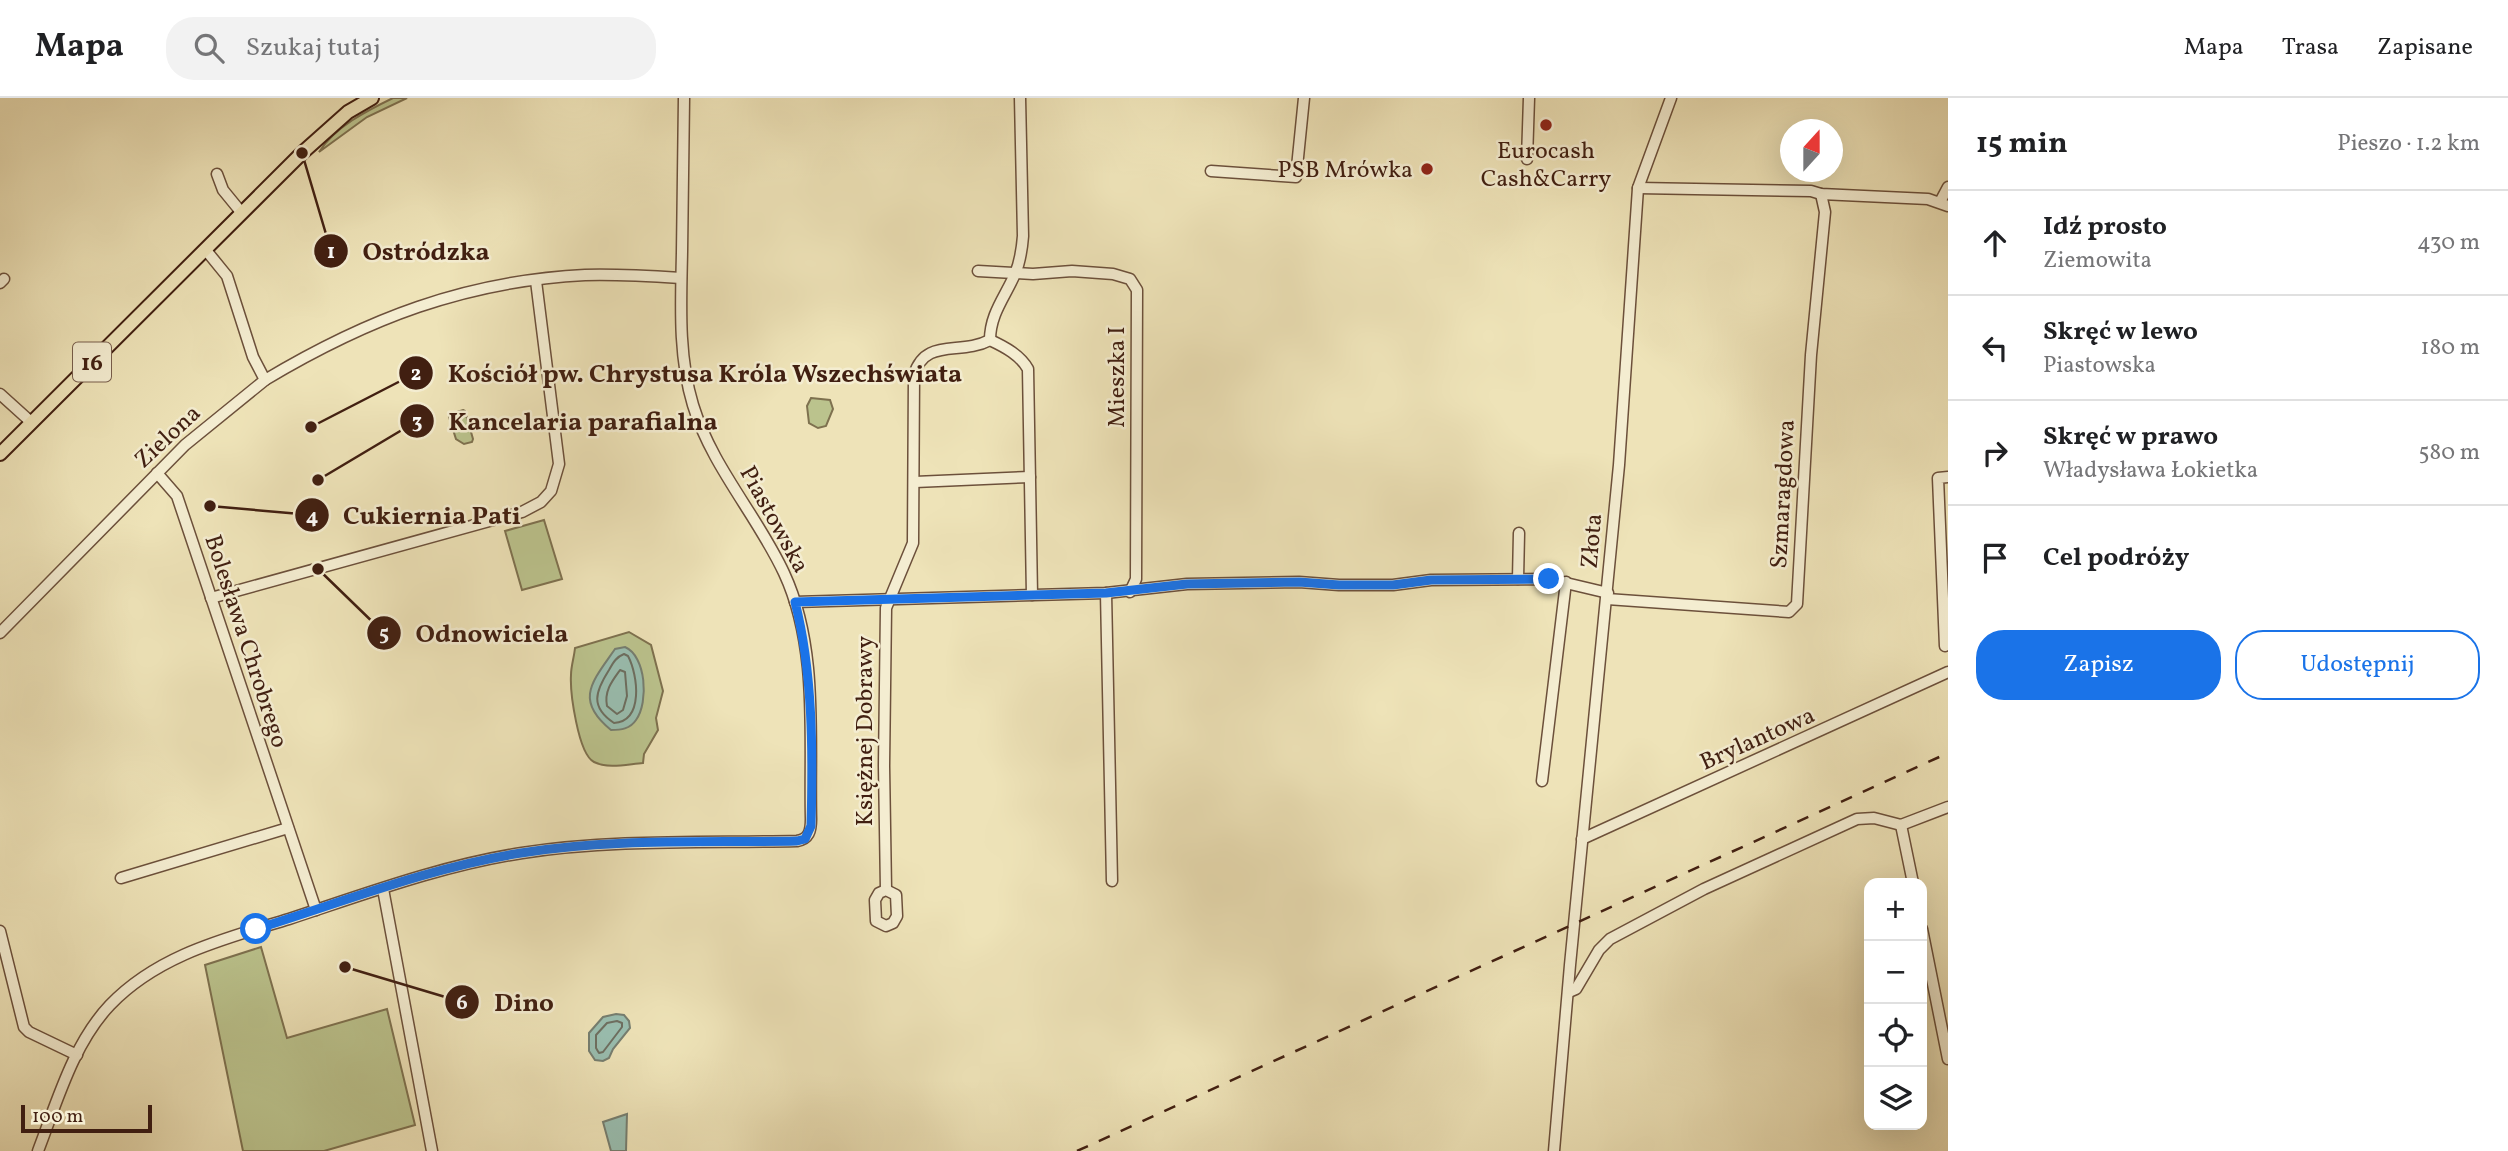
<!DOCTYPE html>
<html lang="pl">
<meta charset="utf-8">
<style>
body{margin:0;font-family:Vollkorn,serif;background:#f2f2f2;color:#202124}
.controls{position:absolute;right:21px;bottom:21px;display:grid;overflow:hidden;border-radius:14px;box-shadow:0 7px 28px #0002}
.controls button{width:63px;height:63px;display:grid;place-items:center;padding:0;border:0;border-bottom:2px solid #e0e0e0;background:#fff;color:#202124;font:35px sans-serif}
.compass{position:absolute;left:1780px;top:21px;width:63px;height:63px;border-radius:50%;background:#fff;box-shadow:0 7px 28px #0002;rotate:21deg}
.scale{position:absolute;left:21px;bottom:18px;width:131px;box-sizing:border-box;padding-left:7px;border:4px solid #411f11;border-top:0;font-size:19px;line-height:24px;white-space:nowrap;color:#411f11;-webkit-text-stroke:5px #f4edd1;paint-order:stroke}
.stop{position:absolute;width:21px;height:21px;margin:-16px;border:5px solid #1a73e8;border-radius:50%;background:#fff}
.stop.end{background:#1a73e8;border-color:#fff;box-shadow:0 2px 7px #0008}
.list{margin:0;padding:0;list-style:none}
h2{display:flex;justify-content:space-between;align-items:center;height:91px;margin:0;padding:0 28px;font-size:30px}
h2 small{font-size:23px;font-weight:400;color:#757577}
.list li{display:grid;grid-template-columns:46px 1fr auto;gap:21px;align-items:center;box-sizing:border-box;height:105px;padding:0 28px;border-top:2px solid #e0e0e0}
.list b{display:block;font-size:26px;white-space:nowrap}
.list p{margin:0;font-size:23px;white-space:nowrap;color:#757577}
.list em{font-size:23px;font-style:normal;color:#757577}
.actions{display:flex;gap:14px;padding:21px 28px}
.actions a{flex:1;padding:16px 0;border:2px solid #1a73e8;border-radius:28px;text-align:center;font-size:24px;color:#1a73e8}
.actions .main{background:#1a73e8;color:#fff}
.icon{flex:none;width:38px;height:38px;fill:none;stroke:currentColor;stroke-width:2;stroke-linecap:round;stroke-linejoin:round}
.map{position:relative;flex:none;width:1948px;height:1053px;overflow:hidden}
header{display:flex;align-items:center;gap:42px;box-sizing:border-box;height:98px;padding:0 35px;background:#fff;border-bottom:2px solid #e0e0e0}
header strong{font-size:33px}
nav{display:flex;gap:38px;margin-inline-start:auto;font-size:24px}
.search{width:490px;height:63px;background:#f2f2f2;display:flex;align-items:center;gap:18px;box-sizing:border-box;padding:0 24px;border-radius:28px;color:#757577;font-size:26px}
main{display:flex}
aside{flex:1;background:#fff}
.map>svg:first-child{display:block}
.green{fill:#bbc38d;stroke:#7e714f;stroke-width:2}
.water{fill:#99beb0;stroke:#767e70;stroke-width:2}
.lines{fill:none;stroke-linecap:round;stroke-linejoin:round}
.shore{stroke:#6d6e60;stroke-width:2}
.minor-casing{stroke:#6c503b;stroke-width:13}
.major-casing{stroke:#411f11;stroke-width:16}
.minor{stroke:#f4edd1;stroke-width:10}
.major{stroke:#eee3b8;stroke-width:12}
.rail{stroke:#411f11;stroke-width:2.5;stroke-dasharray:12 12;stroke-linecap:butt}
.route{stroke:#1a73e8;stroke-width:9}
.poi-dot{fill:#8f2418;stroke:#f4edd1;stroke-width:2.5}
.labels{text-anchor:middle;stroke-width:5;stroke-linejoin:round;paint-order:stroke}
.shield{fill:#f4edd1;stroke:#775d4b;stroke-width:2}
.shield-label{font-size:23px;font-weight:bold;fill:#411f11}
.poi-label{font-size:24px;fill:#411f11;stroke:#f4edd1}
.street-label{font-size:24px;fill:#411f11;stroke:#f4edd1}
.leader{fill:none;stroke:#411f11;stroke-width:2.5}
.callout-dot{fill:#411f11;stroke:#f4edd1;stroke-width:2.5}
.mark-label{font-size:21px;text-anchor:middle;font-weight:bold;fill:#fff}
.callout-label{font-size:26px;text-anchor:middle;font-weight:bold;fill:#411f11;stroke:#f4edd1;stroke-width:5;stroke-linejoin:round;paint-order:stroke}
</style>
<header>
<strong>Mapa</strong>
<div class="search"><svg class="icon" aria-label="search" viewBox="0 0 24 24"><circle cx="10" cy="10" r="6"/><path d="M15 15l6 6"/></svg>Szukaj tutaj</div>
<nav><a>Mapa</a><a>Trasa</a><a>Zapisane</a></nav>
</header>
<main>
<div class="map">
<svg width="1948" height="1053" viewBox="0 0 1948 1053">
<rect width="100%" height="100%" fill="#eee3b8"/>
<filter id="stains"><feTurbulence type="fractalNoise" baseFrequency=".00286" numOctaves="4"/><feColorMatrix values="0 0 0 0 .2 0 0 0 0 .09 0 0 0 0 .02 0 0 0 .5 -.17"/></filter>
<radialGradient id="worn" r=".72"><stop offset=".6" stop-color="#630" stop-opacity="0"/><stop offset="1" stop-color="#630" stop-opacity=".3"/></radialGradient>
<g class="green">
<path d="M393,0H407L367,19L319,54C335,29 366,13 393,0Z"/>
<polygon points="811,300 830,302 833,311 826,328 818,330 809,325 807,308"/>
<polygon points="463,312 465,313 473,341 472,344 464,346 456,341 449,319 450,316"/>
<polygon points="544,422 562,481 522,492 505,433"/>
<path d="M629,534L651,547L663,593L656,620L658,632L644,656L643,665C628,666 608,671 594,664C578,656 570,594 571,577C571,568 574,560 575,550Z"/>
<polygon points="261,849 287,940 387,911 415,1027 324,1053 243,1053 205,867"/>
</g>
<g class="water">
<path d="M625,549C646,558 649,604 636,622C630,631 621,632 611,632C574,602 592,584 615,551Z"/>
<polygon points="616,916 624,917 629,923 630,930 613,951 609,960 603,963 595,962 589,953 589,935 603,919"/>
<polygon points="627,1016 626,1053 611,1053 603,1024"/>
</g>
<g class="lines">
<g class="shore">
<path d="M624,556L628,558C638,577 644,623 614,625C590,609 595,594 609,572C613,565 616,559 624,556Z"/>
<path d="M620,572L625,574L627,598L623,612L617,616L607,608C604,593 612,583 620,572Z"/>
<polygon points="617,923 622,925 622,929 603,954 599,955 596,950 596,937 607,925"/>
</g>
<g class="minor-casing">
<g id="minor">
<polyline points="1527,61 1529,0"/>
<polyline points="1211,73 1296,79 1304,0"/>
<polyline points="217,76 223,92 241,114"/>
<polyline points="1638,90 1811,93 1821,96 1928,101 1948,108"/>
<polyline points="1940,104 1948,89"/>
<polyline points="978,173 1033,176 1072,173 1113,176 1130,181 1137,192 1136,481 1130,494"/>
<polyline points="0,185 4,181"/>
<path d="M990,242C990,216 1005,199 1015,176C1020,164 1022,151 1023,138L1020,0"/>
<path d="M265,282C367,221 465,183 585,177C617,176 650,178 681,180"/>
<polyline points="0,296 31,324"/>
<polyline points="157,375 177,398 316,812"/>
<polyline points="915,384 1030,379"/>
<polyline points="1518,481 1519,435"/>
<polyline points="1106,495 1112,783"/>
<polyline points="211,500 522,414 541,404 551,393 559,366 536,183"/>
<polyline points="1607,501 1789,514 1797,506 1811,257 1825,114 1821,96"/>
<polyline points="795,504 1106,495 1187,486 1299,484 1339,487 1393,487 1431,482 1549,481 1608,495"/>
<polyline points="0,535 185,347 265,282 253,259 227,178 205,151"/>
<polyline points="1945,548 1938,380 1948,379"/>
<polyline points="1542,683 1566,484"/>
<polyline points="1901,727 1913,785"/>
<polyline points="1582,741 1948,574"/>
<polyline points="121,780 288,730"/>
<polyline points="383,791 432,1053"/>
<path d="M886,792L884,668L886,510L913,445L914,277C925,239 960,258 990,242C1005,249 1020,257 1028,271L1032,497"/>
<polygon points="886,792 896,797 897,818 893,825 886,828 876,823 875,802 879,795"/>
<polyline points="1922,831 1948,961"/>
<polyline points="0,833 24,929 29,934 77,957"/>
<polyline points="1569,894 1576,891 1599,852 1610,841 1704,791 1857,721 1874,720 1901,727 1948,709"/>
<path d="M38,1053C57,1004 73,946 110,907C158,857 224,841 289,821C365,796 443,767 522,755C613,741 706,745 797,743C809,741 811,733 811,721C809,641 819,550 784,475C757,417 712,369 693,307C678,258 681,205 682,154C683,103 683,51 684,0"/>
<polyline points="1554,1053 1570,867 1619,367 1638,90 1671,0"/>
</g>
</g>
<g class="major-casing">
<polyline id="major" points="0,356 302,55 348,14 372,0"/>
</g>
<use href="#minor" class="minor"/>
<use href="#major" class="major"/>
<polyline class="rail" points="1077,1053 1948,655"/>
</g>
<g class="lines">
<path class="route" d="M256,831C343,804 431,769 521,755C612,740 706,745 797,743L805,741L811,728C813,655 813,574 795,504L1106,495L1187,486L1299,484L1339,487H1393L1431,482L1549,481"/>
</g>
<g class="poi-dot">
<circle cx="1546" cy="27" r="7"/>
<circle cx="1427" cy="71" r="7"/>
</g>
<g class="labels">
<rect class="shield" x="73" y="244.5" width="38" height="39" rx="5"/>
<g class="shield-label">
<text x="92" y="272">16</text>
</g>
<g class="poi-label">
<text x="1546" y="60">Eurocash<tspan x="1546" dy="28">Cash&amp;Carry</tspan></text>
<text x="1413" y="79" text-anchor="end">PSB Mrówka</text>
</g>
<g class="street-label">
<text transform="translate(1116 279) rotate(-90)" y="8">Mieszka I</text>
<text transform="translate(167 338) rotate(-43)" y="8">Zielona</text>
<text transform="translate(1782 396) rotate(-87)" y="8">Szmaragdowa</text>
<text transform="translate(775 421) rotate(61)" y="8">Piastowska</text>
<text transform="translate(1591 443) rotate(-85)" y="8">Złota</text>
<text transform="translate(247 543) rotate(72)" y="8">Bolesława Chrobrego</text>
<text transform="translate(864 633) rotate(-90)" y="8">Księżnej Dobrawy</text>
<text transform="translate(1757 640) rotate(-24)" y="8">Brylantowa</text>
</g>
</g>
<path class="leader" d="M302 55L331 153M311 329L416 275M318 382L417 323M210 408L312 417M318 471L384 535M345 869L462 904"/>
<g class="callout-dot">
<circle cx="302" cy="55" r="7"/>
<circle cx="311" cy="329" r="7"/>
<circle cx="318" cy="382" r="7"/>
<circle cx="210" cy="408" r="7"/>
<circle cx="318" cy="471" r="7"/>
<circle cx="345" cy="869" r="7"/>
<circle cx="331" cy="153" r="18"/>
<circle cx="416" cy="275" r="18"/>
<circle cx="417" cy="323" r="18"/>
<circle cx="312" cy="417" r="18"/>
<circle cx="384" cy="535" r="18"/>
<circle cx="462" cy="904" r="18"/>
</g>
<g class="mark-label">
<text x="331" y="160">1</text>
<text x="416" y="282">2</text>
<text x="417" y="330">3</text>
<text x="312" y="425">4</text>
<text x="384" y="542">5</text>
<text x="462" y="911">6</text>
</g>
<g class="callout-label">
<text x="426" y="162">Ostródzka</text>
<text x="705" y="284">Kościół pw. Chrystusa Króla Wszechświata</text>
<text x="583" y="332">Kancelaria parafialna</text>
<text x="432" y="426">Cukiernia Pati</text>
<text x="492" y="544">Odnowiciela</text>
<text x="524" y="913">Dino</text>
</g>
<rect width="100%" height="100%" filter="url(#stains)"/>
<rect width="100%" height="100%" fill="url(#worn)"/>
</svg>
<div class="controls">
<button>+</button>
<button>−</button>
<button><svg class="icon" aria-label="locate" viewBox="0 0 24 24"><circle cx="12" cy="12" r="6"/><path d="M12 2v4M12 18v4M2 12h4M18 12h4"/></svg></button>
<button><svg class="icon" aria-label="layers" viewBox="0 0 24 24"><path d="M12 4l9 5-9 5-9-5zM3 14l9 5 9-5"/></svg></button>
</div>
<svg class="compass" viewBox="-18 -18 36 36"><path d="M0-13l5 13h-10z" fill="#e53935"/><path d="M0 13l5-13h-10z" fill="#757577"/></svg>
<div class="scale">100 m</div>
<div class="stop" style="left:256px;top:831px"></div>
<div class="stop end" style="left:1549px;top:481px"></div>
</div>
<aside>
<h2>15 min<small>Pieszo · 1.2 km</small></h2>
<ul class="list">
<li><svg class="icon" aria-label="ahead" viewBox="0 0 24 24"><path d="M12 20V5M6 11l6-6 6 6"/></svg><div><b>Idź prosto</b><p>Ziemowita</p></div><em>430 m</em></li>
<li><svg class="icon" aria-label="left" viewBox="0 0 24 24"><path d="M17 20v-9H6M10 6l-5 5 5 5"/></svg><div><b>Skręć w lewo</b><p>Piastowska</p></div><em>180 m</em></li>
<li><svg class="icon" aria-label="right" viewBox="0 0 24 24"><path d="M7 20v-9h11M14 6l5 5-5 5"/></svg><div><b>Skręć w prawo</b><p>Władysława Łokietka</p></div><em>580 m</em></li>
<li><svg class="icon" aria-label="arrive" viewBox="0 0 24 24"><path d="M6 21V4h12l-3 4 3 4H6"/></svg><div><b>Cel podróży</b></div></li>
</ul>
<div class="actions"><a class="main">Zapisz</a><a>Udostępnij</a></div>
</aside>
</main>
